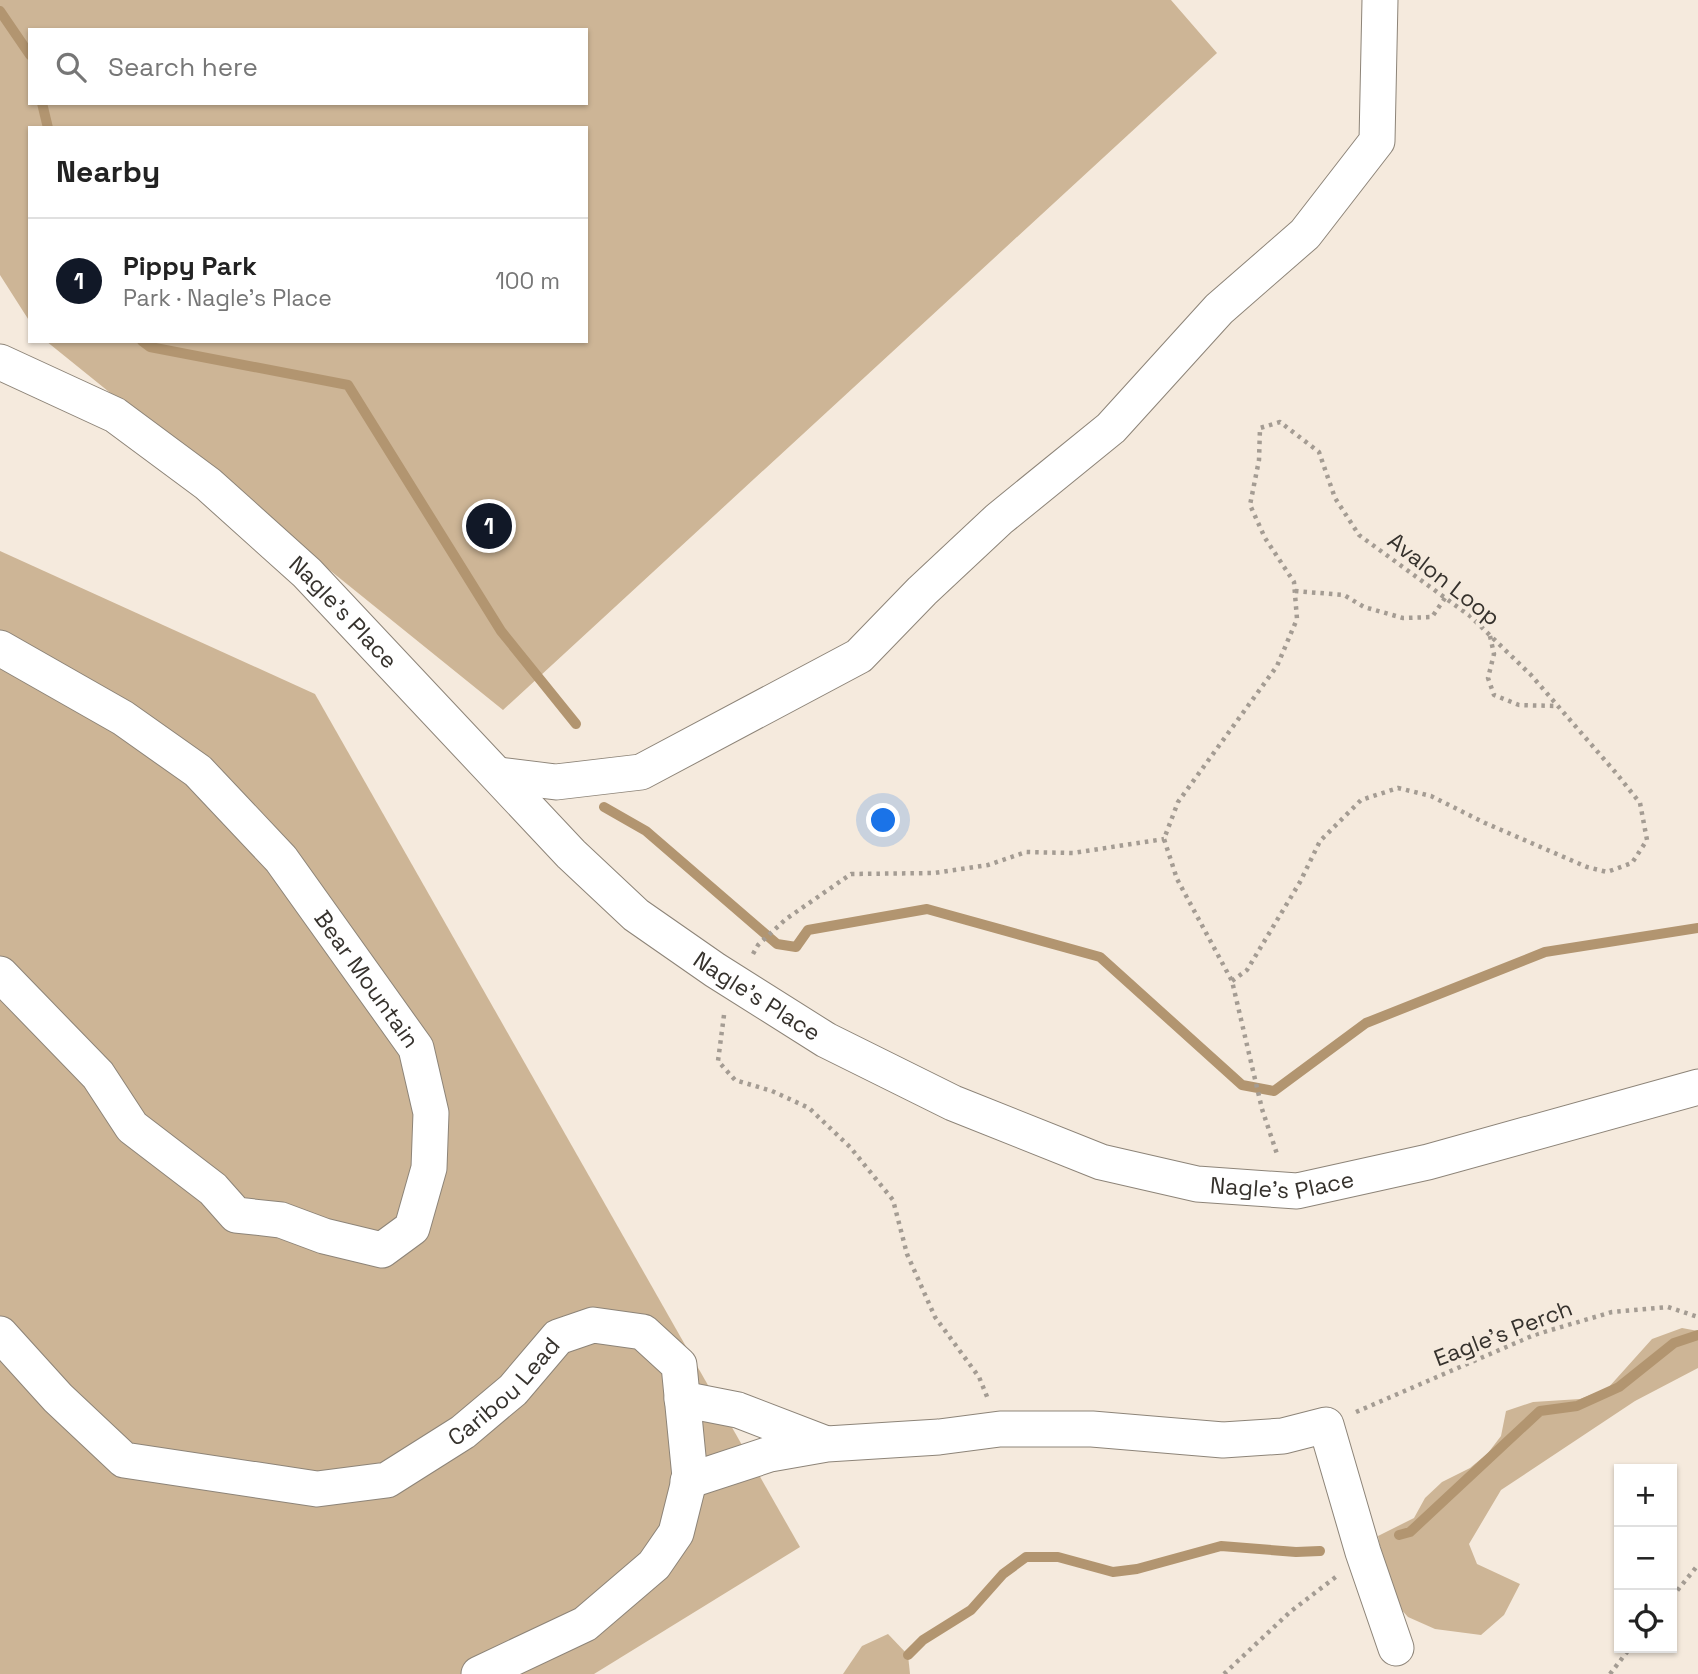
<!DOCTYPE html>
<meta charset="utf-8">
<style>
body{margin:0;font-family:"Space Grotesk",sans-serif;background:#f6f6f6;color:#222}
.controls{position:absolute;right:21px;bottom:21px;display:grid;overflow:hidden;border-radius:0px;box-shadow:0 2px 5px #0004}
.controls button{width:63px;height:63px;display:grid;place-items:center;padding:0;border:0;border-bottom:2px solid #e0e0e0;background:#fff;color:#222;font:35px sans-serif}
.you{position:absolute;left:884px;top:821px;width:24px;height:24px;margin:-18px;border:5px solid #fff;border-radius:50%;background:#1a73e8;box-shadow:0 0 0 10px #1a73e833}
.badge{display:grid;place-items:center;width:46px;height:46px;border-radius:50%;background:#111827;color:#fff;font-size:23px;font-weight:700}
.pin{position:absolute;translate:-50% -50%;border:4px solid #fff;box-shadow:0 2px 7px #0006}
.list{margin:0;padding:0;list-style:none}
h2{display:flex;justify-content:space-between;align-items:center;height:91px;margin:0;padding:0 28px;font-size:30px}
h2 small{font-size:23px;font-weight:400;color:#767676}
.list li{display:grid;grid-template-columns:46px 1fr auto;gap:21px;align-items:center;box-sizing:border-box;height:126px;padding:0 28px;border-top:2px solid #e0e0e0}
.list b{display:block;font-size:26px;white-space:nowrap}
.list p{margin:0;font-size:23px;white-space:nowrap;color:#767676}
.list em{font-size:23px;font-style:normal;color:#767676}
.icon{flex:none;width:38px;height:38px;fill:none;stroke:currentColor;stroke-width:2;stroke-linecap:round;stroke-linejoin:round}
.map{position:relative;flex:none;width:1698px;height:1674px;overflow:hidden}
.search{position:absolute;background:#fff;box-shadow:0 2px 5px #0004;left:28px;top:28px;width:560px;height:77px;display:flex;align-items:center;gap:18px;box-sizing:border-box;padding:0 24px;border-radius:0px;color:#767676;font-size:26px}
.panel{position:absolute;background:#fff;box-shadow:0 2px 5px #0004;left:28px;top:126px;width:560px;height:217px;border-radius:0px}
.map>svg:first-child{display:block}
.green{fill:#cdb596;fill-rule:evenodd}
.lines{fill:none;stroke-linecap:round;stroke-linejoin:round}
.stream{stroke:#b29570;stroke-width:10}
.minor-casing{stroke:#8d8478;stroke-width:37}
.path{stroke:#a49c93;stroke-width:4.5;stroke-dasharray:3.5 5;stroke-linecap:butt}
.minor{stroke:#fff;stroke-width:35}
.labels{text-anchor:middle;stroke-width:7;stroke-linejoin:round;paint-order:stroke}
.street-label{font-size:23px;fill:#36322d;stroke:#f5eadd}
</style>
<div class="map">
<svg width="1698" height="1674" viewBox="0 0 1698 1674">
<rect width="100%" height="100%" fill="#f5eadd"/>
<g class="green">
<path d="M0,0H1171L1217,53L503,710L46,341H586V128H30V322L0,275ZM30,30H586V103H30Z"/>
<polygon points="0,551 315,694 800,1547 594,1674 0,1674"/>
<polygon points="1682,1328 1698,1331 1698,1368 1635,1401 1501,1490 1469,1544 1477,1564 1520,1584 1504,1615 1481,1635 1435,1629 1408,1617 1390,1597 1378,1536 1414,1518 1425,1498 1442,1482 1470,1468 1488,1453 1501,1436 1506,1411 1533,1402 1580,1399 1608,1388 1652,1339"/>
<polygon points="888,1634 908,1655 910,1674 843,1674 862,1646"/>
</g>
<g class="lines">
<g class="stream">
<polyline points="0,11 30,55"/>
<polyline points="42,103 48,128"/>
<polyline points="142,341 150,347 348,385 501,631 576,724"/>
<polyline points="604,807 646,831 777,944 796,947 808,930 927,909 1100,957 1242,1085 1274,1091 1366,1023 1545,952 1698,928"/>
<polyline points="1399,1535 1410,1532 1540,1411 1577,1406 1619,1387 1674,1343 1698,1335"/>
<polyline points="908,1655 923,1640 971,1610 1003,1574 1026,1557 1058,1557 1113,1572 1137,1569 1221,1546 1296,1552 1320,1551"/>
</g>
<g class="minor-casing">
<g id="minor">
<path id="s1" d="M0,362L115,415L208,484L307,573L571,854L636,915L715,970L826,1040L953,1103L1101,1162L1197,1184L1297,1191L1428,1162L1698,1087"/>
<path id="s2" d="M0,648L123,718L198,771L281,859L416,1048L431,1113L429,1168L412,1228L382,1250L324,1236L281,1220L236,1215L213,1189L132,1127L98,1075L0,974"/>
<polyline points="499,775 556,782 641,772 859,656 922,591 999,519 1111,428 1219,309 1305,234 1377,141 1380,0"/>
<path id="s3" d="M0,1334L58,1398L124,1460L317,1489L387,1480L463,1432L513,1390L558,1337L593,1325L643,1332L679,1365L690,1477L676,1533L654,1565L585,1624L479,1674"/>
<polyline points="682,1399 738,1410 824,1443"/>
<polyline points="688,1481 770,1454 827,1444 939,1437 1000,1429 1092,1429 1223,1440 1283,1436 1326,1425 1363,1552 1396,1648"/>
</g>
</g>
<g class="path">
<polyline points="1295,591 1344,595 1364,607 1403,618 1432,617 1445,598"/>
<polyline points="1490,636 1494,654 1488,678 1494,695 1519,705 1555,706"/>
<polyline points="753,954 758,945 786,919 851,874 934,873 988,865 1026,852 1073,853 1164,839"/>
<polyline points="1232,981 1247,970 1300,882 1320,841 1361,800 1398,788 1431,796 1485,823 1587,867 1607,872 1632,863 1647,840 1640,803 1616,773 1531,675 1470,616 1359,535 1335,498 1319,452 1280,422 1260,428 1259,460 1250,505 1265,538 1294,582 1297,619 1277,666 1178,802 1164,839 1177,879 1232,981 1262,1109 1278,1157"/>
<polyline points="724,1015 718,1061 735,1080 772,1091 809,1108 850,1147 893,1200 907,1254 935,1317 979,1377 988,1399"/>
<polyline points="1356,1412 1534,1335 1612,1312 1668,1307 1698,1317"/>
<polyline points="1672,1597 1698,1565"/>
<polyline points="1224,1674 1290,1612 1337,1576"/>
<polyline points="1610,1674 1630,1648"/>
</g>
<use href="#minor" class="minor"/>
</g>
<g class="labels">
<g class="street-label">
<text transform="translate(1444 579) rotate(38)" y="8">Avalon Loop</text>
<text dy="8" stroke="none"><textPath href="#s1" startOffset="429">Nagle's Place</textPath></text>
<text dy="8" stroke="none"><textPath href="#s2" startOffset="502">Bear Mountain</textPath></text>
<text dy="8" stroke="none"><textPath href="#s1" startOffset="996">Nagle's Place</textPath></text>
<text dy="8" stroke="none"><textPath href="#s1" startOffset="1563">Nagle's Place</textPath></text>
<text transform="translate(1503 1333) rotate(-21)" y="8">Eagle's Perch</text>
<text dy="8" stroke="none"><textPath href="#s3" startOffset="590">Caribou Lead</textPath></text>
</g>
</g>
</svg>
<div class="controls">
<button>+</button>
<button>−</button>
<button><svg class="icon" aria-label="locate" viewBox="0 0 24 24"><circle cx="12" cy="12" r="6"/><path d="M12 2v4M12 18v4M2 12h4M18 12h4"/></svg></button>
</div>
<div class="you"></div>
<div class="pin badge" style="left:489px;top:526px">1</div>
<div class="search"><svg class="icon" aria-label="search" viewBox="0 0 24 24"><circle cx="10" cy="10" r="6"/><path d="M15 15l6 6"/></svg>Search here</div>
<section class="panel">
<h2>Nearby<small></small></h2>
<ul class="list">
<li><span class="badge">1</span><div><b>Pippy Park</b><p>Park · Nagle's Place</p></div><em>100 m</em></li>
</ul>
</section>
</div>
